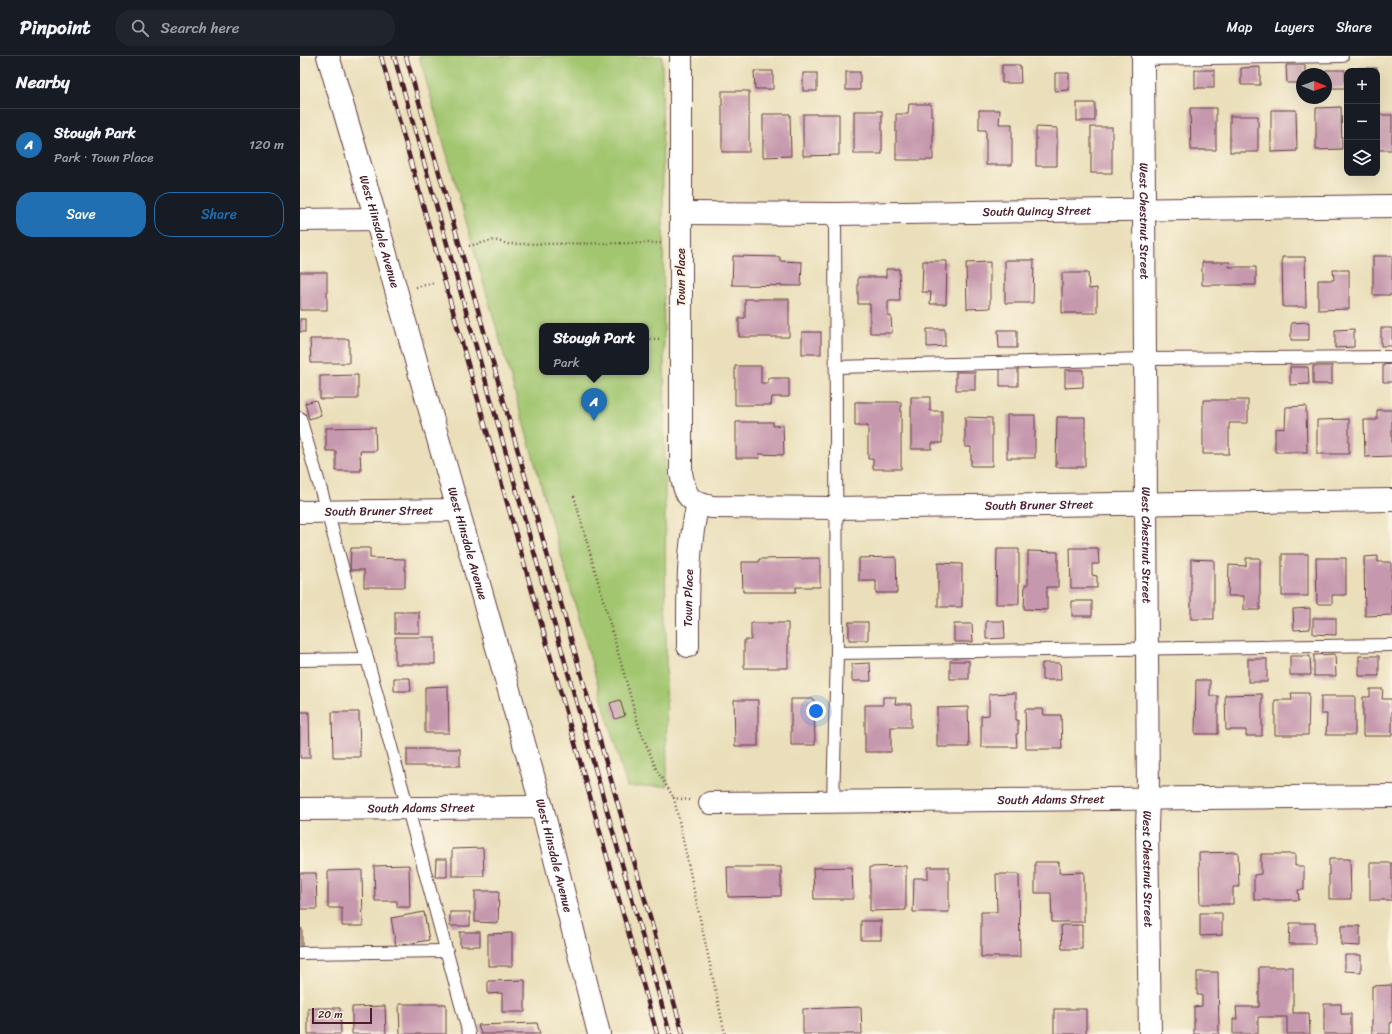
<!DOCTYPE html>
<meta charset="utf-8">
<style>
body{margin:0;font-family:Sriracha,sans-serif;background:#20242c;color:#f1f3f6}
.controls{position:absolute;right:12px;top:12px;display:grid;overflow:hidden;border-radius:8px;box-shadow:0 4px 16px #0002}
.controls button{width:36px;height:36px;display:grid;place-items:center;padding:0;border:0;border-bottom:1px solid #363941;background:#171b24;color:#f1f3f6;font:20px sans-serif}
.compass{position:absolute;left:996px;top:12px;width:36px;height:36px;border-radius:50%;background:#171b24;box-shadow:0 4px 16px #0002;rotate:91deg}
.scale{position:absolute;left:12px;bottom:10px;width:60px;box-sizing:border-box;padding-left:4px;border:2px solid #4a1f2b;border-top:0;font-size:11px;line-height:14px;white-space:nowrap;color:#4a1f2b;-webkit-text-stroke:3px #fcf5e5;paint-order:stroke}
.you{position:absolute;left:516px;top:655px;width:14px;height:14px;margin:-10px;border:3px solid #fff;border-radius:50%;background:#1a73e8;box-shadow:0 0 0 6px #1a73e833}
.badge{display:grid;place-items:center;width:26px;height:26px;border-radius:50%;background:#1f6fb2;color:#fff;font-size:13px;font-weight:700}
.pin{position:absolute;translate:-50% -33px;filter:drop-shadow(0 1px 2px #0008)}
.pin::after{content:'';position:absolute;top:21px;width:14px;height:12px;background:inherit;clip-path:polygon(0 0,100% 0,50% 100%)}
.popup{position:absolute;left:239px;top:267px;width:110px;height:52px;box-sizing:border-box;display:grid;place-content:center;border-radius:8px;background:#171b24;filter:drop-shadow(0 1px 3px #0005);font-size:13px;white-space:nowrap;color:#9ea1a6}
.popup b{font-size:15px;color:#f1f3f6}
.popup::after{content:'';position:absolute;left:50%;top:100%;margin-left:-8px;border:8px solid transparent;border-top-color:#171b24}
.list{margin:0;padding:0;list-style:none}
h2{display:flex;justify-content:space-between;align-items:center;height:52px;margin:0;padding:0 16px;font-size:17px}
h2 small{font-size:13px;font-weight:400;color:#9ea1a6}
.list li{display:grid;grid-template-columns:26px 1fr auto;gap:12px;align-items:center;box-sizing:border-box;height:72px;padding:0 16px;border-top:1px solid #363941}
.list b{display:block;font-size:15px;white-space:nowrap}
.list p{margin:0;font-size:13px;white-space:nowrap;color:#9ea1a6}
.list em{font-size:13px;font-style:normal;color:#9ea1a6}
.actions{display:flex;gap:8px;padding:12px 16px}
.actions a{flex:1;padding:9px 0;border:1px solid #1f6fb2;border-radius:16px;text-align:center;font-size:14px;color:#1f6fb2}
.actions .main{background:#1f6fb2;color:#fff}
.icon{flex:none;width:22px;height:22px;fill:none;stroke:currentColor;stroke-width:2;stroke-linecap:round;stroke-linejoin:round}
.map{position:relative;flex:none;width:1092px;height:978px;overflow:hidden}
header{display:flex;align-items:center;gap:24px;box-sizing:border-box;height:56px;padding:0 20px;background:#171b24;border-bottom:1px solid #363941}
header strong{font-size:19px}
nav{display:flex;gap:22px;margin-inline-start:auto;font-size:14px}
.search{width:280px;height:36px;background:#20242c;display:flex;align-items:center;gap:10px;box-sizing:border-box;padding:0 14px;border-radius:16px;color:#9ea1a6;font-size:15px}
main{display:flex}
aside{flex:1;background:#171b24}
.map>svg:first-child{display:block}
.green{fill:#a2c66f;stroke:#76724d;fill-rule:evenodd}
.building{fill:#c698ad}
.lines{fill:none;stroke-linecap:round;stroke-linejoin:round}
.service-casing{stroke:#623c40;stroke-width:14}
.minor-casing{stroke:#623c40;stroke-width:24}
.path{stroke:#623c40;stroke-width:2.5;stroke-dasharray:1 3;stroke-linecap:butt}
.service{stroke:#fff;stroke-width:12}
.minor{stroke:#fff;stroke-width:22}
.rail-casing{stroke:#4a1f2b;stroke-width:4.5}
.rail{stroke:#fcf5e5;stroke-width:3;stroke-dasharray:9;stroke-linecap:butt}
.labels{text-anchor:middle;stroke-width:4;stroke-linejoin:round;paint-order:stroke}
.street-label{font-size:12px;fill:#4a1f2b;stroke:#fcf5e5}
</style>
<header>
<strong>Pinpoint</strong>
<div class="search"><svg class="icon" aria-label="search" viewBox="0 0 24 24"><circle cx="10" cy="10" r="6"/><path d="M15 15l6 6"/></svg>Search here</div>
<nav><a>Map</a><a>Layers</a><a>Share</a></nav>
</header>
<main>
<aside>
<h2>Nearby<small></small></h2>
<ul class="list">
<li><span class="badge">A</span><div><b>Stough Park</b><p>Park · Town Place</p></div><em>120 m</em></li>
</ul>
<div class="actions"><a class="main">Save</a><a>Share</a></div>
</aside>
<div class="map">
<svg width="1092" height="978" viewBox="0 0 1092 978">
<rect width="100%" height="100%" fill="#fcf5e5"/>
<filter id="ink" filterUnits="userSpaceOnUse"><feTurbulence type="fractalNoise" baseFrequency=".025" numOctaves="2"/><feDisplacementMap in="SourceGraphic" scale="8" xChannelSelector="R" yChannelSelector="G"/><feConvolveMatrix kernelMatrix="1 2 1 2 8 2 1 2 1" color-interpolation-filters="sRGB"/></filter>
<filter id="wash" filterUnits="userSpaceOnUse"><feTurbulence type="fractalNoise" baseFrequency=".012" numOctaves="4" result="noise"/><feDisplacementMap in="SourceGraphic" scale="16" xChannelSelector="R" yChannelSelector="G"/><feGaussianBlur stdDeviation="0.9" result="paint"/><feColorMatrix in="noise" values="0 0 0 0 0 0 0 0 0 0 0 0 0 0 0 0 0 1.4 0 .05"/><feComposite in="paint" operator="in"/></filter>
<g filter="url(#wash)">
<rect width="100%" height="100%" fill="#eadfba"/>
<path class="green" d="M119,0H362L367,730L327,731ZM242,270H346V316H242Z"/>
<g id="blocks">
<g class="building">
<polygon points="702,9 720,9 721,27 702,27"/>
<polygon points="986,9 1005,9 1005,18 1002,18 1002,27 987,27"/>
<polygon points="960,11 960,29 941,29 941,12"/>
<rect x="1059" y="12" width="18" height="3"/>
<rect x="895" y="14" width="19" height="18"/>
<rect x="1026" y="14" width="19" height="18"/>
<polygon points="454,15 473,15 473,33 455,33"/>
<rect x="546" y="16" width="14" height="18"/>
<rect x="503" y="17" width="14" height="18"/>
<polygon points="755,17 769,17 769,34 755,35"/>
<rect x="422" y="35" width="27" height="61"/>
<rect x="777" y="47" width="18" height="18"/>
<polygon points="609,48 631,48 631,60 633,60 633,104 596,104 596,58 608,58"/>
<polygon points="1041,51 1042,93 1016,94 1016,52"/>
<polygon points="890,52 916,52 916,94 891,94"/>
<polygon points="679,54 700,54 699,68 712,68 712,109 686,109 686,74 679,74"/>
<polygon points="971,54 996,54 997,95 971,96"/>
<rect x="554" y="55" width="28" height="43"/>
<polygon points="463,58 490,58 491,100 463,101"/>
<polygon points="503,58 539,58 539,99 503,100"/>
<rect x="1077" y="59" width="15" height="35"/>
<rect x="930" y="60" width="28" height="36"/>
<polygon points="736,71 757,72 757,110 736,110"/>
<rect x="791" y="71" width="21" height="46"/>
<polygon points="433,200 480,201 480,205 502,206 501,230 432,229"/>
<rect x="1073" y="200" width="19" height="39"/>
<polygon points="982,201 1005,201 1006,251 983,251"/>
<polygon points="705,204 734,204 733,247 705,247"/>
<polygon points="623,205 647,205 646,248 630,248 631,236 622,236"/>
<polygon points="690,206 690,252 667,253 666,207"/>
<polygon points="902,206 930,206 929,211 956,211 956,229 902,229"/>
<polygon points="586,213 599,213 600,245 588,245 588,260 591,260 592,277 570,277 570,248 558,248 558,221 586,221"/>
<polygon points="1033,214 1049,214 1049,253 1018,254 1018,224 1034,224"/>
<rect x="0" y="216" width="27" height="38"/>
<polygon points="762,217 788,217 789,233 797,232 797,257 762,257"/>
<polygon points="445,243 489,243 489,281 439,281 439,262 445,262"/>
<rect x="0" y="263" width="5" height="13"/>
<polygon points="1009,266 1009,284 991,284 991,267"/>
<rect x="1081" y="272" width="11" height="18"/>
<polygon points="627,273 645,273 645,290 627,291"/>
<polygon points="1054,273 1054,291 1035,292 1035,274"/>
<polygon points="698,274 717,274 717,292 699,292"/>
<rect x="502" y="276" width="19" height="22"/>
<polygon points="10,283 49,283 49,307 11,307"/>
<polygon points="1092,308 1092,326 1083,326 1083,309"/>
<polygon points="435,310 461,310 461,327 468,327 468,322 489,322 489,341 472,341 471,349 435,349"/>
<rect x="1013" y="310" width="19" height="18"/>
<polygon points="990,311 1008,311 1009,328 990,329"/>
<rect x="700" y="312" width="18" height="18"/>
<polygon points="765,314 783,314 783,331 765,332"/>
<rect x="656" y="316" width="19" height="18"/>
<polygon points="58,319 58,343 20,343 20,320"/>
<polygon points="611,341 630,341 630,355 642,355 642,387 632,387 632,393 611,393"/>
<polygon points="16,344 21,359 9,363 5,347"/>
<polygon points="903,344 948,344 948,367 929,367 929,398 903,398"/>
<polygon points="555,346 601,346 601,413 573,413 573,403 568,403 568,370 555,370"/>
<polygon points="1006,350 1007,396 975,396 975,373 985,372 986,351"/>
<polygon points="1077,354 1092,354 1092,400 1065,401 1064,364 1077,364"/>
<rect x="707" y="359" width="28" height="43"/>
<polygon points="665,361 692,362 692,410 671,410 671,391 665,391"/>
<polygon points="757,361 785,361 785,411 756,411"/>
<polygon points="1049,363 1049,398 1017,398 1017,364"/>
<polygon points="436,366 473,366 473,370 483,369 484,399 459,398 460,402 436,402"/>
<polygon points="75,371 76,395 60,395 61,415 36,415 36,395 26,395 26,372"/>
<polygon points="51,492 70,492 70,502 105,503 105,531 64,531 64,514 50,514"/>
<polygon points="770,492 798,492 799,508 792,508 792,519 797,520 797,532 771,532"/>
<polygon points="697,493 719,493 719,548 696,548"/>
<polygon points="728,495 758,496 758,531 747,531 747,554 724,553 725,529 728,529"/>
<rect x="982" y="498" width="26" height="42"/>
<polygon points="1078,500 1078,506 1091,506 1092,559 1065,560 1064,501"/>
<polygon points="596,501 597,537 576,537 576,525 559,525 559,502"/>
<polygon points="520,502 520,531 496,531 496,536 443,536 442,506 459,506 459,503"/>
<polygon points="946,502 960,502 960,554 944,554 944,540 928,540 929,509 946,510"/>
<polygon points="1016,502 1046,502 1046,539 1032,539 1032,548 1017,548"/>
<polygon points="891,503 914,504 914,563 891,563"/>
<polygon points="638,507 662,508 662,551 638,551"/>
<rect x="772" y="545" width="20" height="15"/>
<polygon points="1010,552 1010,573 994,574 993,553"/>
<rect x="95" y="556" width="24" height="21"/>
<polygon points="1013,562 1036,562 1036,579 1013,578"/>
<polygon points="686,565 704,565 705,582 686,583"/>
<rect x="549" y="566" width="19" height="18"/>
<polygon points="451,567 488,567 488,612 444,612 444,584 451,584"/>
<polygon points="654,568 672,568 673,586 654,586"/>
<rect x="95" y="581" width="40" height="27"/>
<polygon points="1035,598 1036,620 1014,620 1014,599"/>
<polygon points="990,600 1010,600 1011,619 990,619"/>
<rect x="1059" y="600" width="20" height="20"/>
<rect x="948" y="603" width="19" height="23"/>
<rect x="650" y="605" width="19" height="18"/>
<polygon points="570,607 571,625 552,625 552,608"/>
<polygon points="742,607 760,607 761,624 742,624"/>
<polygon points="94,622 110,622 111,635 94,635"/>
<polygon points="896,624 910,624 910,640 918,640 918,678 895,678"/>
<polygon points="148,630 149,677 125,677 125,631"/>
<polygon points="1070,633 1083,633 1082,643 1092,643 1092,680 1063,680 1063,641 1070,641"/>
<polygon points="716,637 716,664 718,664 718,678 716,678 717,691 681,691 681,660 689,659 689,638"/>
<polygon points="991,637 1009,637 1008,679 975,679 975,644 992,644"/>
<polygon points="962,638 962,680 946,680 946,674 926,674 925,639"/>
<polygon points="1021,640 1055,640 1055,679 1026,679 1027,658 1021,658"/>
<polygon points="583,641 596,641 595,648 611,648 611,671 591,671 591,696 565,696 565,649 583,649"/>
<polygon points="491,643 514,643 515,689 491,689"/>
<polygon points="320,644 325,660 315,663 310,647"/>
<polygon points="434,644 458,644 458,690 435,690"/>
<polygon points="668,651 669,691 637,691 637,652"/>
<polygon points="725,653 743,653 744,659 761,659 762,693 726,693"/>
<polygon points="0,656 9,656 10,702 0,702"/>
<polygon points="32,656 59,656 60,701 33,701"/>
<rect x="107" y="693" width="53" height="17"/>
<polygon points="183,792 184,820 152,820 152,793"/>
<polygon points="938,796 939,831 933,831 933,848 900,848 899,797"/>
<polygon points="961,798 995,798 995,810 1004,810 1004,834 998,834 999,844 954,844 954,819 961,818"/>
<polygon points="136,803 147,803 147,821 135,821"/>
<polygon points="1029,803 1050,803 1051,843 1029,843"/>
<polygon points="735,806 759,806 759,817 784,816 784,866 752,866 751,837 735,837"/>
<rect x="1070" y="807" width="22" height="37"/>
<polygon points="109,809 110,851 97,851 97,845 75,845 74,810"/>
<polygon points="606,810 606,854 570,855 570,811"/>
<polygon points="427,811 481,811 481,840 428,841"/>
<polygon points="552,811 553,843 514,843 513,812"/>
<polygon points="628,811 649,811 649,856 613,856 614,822 628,822"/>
<polygon points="62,814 63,870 42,870 42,852 28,852 28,815"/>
<polygon points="0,817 16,817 17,853 0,853"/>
<polygon points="696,818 719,818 720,901 681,901 681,856 697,856"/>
<polygon points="175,835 199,835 198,867 175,866"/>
<polygon points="124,856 129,884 96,890 91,862"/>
<rect x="150" y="856" width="20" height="14"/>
<polygon points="900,857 922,857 922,879 900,880"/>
<rect x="561" y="865" width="20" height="19"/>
<polygon points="990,867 1015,867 1015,888 989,888"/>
<polygon points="761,869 782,869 782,893 762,893"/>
<polygon points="1041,870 1060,870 1060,890 1041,889"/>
<rect x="0" y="873" width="2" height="21"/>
<rect x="160" y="876" width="20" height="14"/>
<polygon points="212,877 212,910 188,910 188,878"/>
<polygon points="1045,899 1061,899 1061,916 1045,915"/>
<polygon points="959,911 993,911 993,957 1009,957 1010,978 987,978 987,961 958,961 958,978 933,978 933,963 937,963 936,951 959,951"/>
<polygon points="897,916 918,916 919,978 894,978 894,951 902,950 902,939 897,939"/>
<polygon points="225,924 225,956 202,956 202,937 188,938 188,925"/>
<polygon points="1092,929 1092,967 1090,967 1090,978 1072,978 1072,930"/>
<polygon points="99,948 146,948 146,978 100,978"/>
<polygon points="1024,948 1041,948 1041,958 1051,958 1051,978 1024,978"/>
<polygon points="85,950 86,978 52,978 52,951"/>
<polygon points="561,951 562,978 503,978 503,953"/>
<polygon points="8,952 40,952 41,978 8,978"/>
<rect x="754" y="953" width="32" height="25"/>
<polygon points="237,967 240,978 181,978 178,969"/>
</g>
</g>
</g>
<g filter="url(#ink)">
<use href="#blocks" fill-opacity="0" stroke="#623c40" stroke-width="1"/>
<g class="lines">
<g class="service-casing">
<g id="service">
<polyline points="843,3 1042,0"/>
<polyline points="536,311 845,303 1092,301"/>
<polyline points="0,362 27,455 169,978"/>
<polyline points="537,597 1092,589"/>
<polyline points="0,604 67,603"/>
<polyline points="533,746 537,597 535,158"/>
<polyline points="0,897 147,895"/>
</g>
</g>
<g class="minor-casing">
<g id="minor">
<path id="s1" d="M28,0L76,163L242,751L299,978"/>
<path id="s2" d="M381,0V417C386,441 387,445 412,451L535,452L1092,444"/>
<path id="s3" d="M843,0L848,743L847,771L850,978"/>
<path id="s4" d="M381,157L535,158L1092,150"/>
<polyline points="0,164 76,163"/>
<path id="s5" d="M0,456L158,454"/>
<path id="s6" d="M388,590C388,542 387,494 398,447"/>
<path id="s7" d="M410,747L1092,740"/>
<path id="s8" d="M0,753L242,751"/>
</g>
</g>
<g class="path">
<polyline points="169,190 194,184 208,188 361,187"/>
<polyline points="116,231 134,227"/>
<polyline points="346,283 361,283"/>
<polyline points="274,440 339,671 357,715 374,742"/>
<polyline points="390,744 374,742 425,978"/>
</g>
<use href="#service" class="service"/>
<use href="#minor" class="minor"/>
<g class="rail-casing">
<g id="rail">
<polyline points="81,0 357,978"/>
<polyline points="94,0 370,978"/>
<polyline points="106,0 383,978"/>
</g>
</g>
<use href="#rail" class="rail"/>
</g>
</g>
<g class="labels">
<g class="street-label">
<text dy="4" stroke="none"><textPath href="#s4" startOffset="356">South Quincy Street</textPath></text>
<text dy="4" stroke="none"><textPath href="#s3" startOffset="165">West Chestnut Street</textPath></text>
<text dy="4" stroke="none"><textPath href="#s1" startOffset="183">West Hinsdale Avenue</textPath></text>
<text transform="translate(381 221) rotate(-90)" y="4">Town Place</text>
<text dy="4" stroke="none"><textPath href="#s2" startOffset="795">South Bruner Street</textPath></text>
<text dy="4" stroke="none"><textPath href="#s5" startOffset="79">South Bruner Street</textPath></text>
<text dy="4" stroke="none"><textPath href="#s1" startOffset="507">West Hinsdale Avenue</textPath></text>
<text dy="4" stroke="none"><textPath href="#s3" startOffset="489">West Chestnut Street</textPath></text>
<text dy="4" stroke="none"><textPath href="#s6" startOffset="48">Town Place</textPath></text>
<text dy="4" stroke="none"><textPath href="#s7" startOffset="341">South Adams Street</textPath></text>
<text dy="4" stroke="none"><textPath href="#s8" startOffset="121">South Adams Street</textPath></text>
<text dy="4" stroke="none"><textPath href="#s1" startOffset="831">West Hinsdale Avenue</textPath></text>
<text dy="4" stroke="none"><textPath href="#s3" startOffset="813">West Chestnut Street</textPath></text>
</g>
</g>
</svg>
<div class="controls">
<button>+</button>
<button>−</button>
<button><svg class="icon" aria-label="layers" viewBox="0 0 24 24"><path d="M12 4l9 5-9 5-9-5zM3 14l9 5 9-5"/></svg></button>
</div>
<svg class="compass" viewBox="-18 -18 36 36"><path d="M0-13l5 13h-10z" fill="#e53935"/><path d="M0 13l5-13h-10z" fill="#9ea1a6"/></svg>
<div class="scale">20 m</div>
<div class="you"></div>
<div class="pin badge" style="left:294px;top:365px">A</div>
<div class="popup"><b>Stough Park</b>Park</div>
</div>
</main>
